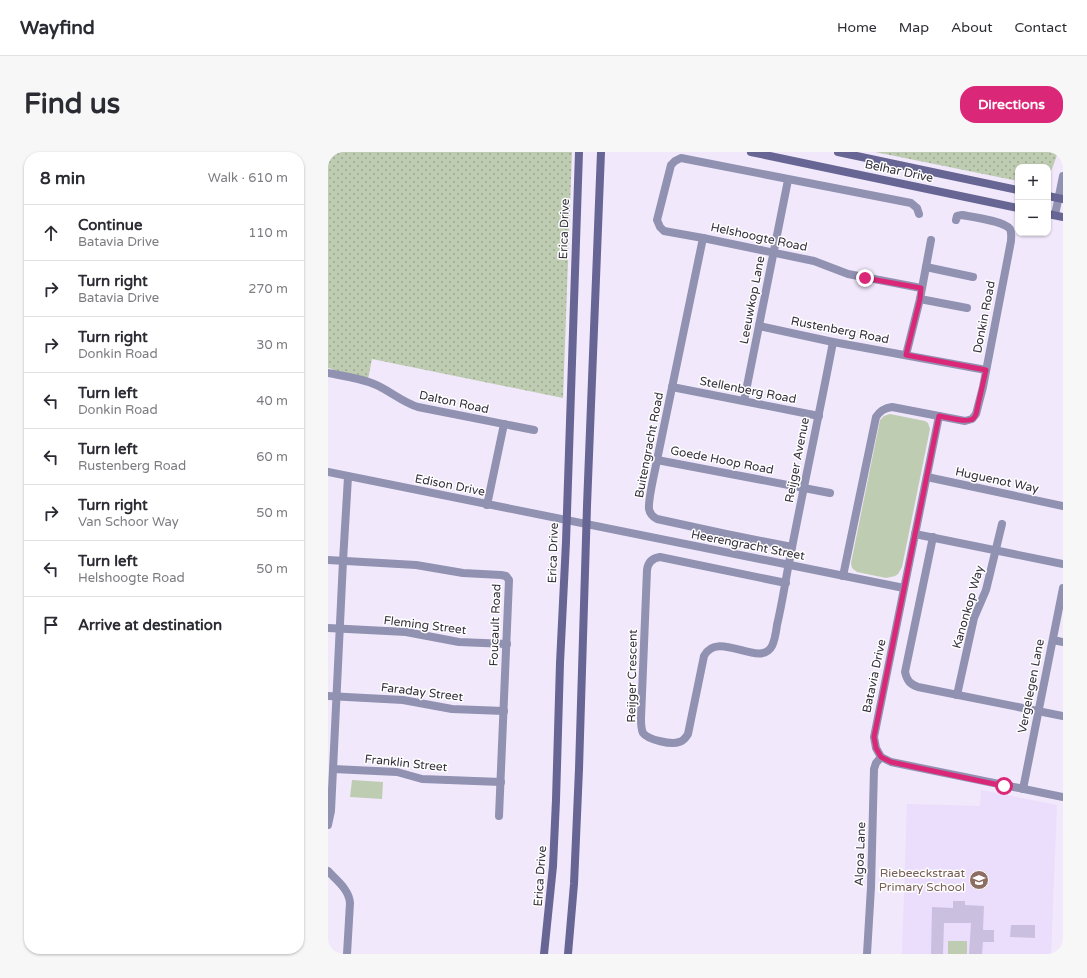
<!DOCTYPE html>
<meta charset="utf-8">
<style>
body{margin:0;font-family:"Varela Round",sans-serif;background:#f7f7f7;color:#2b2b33}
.controls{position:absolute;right:12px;top:12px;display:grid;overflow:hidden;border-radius:8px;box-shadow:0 1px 3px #0004}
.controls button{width:36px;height:36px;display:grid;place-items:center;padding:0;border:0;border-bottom:1px solid #e1e1e2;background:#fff;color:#2b2b33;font:20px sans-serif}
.stop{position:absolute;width:12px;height:12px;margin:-9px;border:3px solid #db2777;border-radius:50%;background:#fff}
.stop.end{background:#db2777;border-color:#fff;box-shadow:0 1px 4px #0008}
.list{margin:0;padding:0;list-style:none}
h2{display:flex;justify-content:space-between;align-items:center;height:52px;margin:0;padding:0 16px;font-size:17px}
h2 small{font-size:13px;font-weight:400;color:#7c7c81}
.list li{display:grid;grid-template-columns:26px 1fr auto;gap:12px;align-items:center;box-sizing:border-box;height:56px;padding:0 16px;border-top:1px solid #e1e1e2}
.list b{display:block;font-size:15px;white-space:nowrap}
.list p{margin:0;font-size:13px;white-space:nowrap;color:#7c7c81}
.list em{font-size:13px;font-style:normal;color:#7c7c81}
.icon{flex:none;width:22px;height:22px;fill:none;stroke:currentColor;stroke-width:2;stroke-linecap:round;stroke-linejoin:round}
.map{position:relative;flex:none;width:735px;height:802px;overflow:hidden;border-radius:16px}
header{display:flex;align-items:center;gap:24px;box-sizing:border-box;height:56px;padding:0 20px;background:#fff;border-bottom:1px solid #e1e1e2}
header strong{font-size:19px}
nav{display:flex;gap:22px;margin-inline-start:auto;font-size:14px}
.intro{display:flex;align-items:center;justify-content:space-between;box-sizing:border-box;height:96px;padding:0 24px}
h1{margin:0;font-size:28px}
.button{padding:10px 18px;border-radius:16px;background:#db2777;color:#fff;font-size:14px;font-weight:700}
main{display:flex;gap:24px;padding:0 24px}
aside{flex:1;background:#fff;border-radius:16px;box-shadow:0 1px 3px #0004}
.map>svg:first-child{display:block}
.built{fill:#ebddfc}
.grass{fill:url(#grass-dots)}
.park{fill:#beccb2}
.building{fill:#cbbfdf}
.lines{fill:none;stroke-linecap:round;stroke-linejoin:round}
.street{stroke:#9191b2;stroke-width:8}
.secondary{stroke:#666594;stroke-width:8}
.route{stroke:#db2777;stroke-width:5}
.labels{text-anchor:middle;stroke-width:3;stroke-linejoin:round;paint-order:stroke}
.street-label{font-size:12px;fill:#35303c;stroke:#fff}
.education-label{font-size:12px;fill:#785e54;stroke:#fff;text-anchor:end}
</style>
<header>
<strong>Wayfind</strong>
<nav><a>Home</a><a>Map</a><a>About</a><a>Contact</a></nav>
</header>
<div class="intro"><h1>Find us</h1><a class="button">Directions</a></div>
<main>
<aside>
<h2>8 min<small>Walk · 610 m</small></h2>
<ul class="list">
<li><svg class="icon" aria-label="ahead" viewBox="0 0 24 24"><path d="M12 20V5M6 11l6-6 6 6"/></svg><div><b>Continue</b><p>Batavia Drive</p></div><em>110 m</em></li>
<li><svg class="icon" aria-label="right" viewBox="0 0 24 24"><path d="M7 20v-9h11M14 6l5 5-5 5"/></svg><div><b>Turn right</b><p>Batavia Drive</p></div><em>270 m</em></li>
<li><svg class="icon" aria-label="right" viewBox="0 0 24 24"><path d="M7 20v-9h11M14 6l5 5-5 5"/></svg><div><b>Turn right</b><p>Donkin Road</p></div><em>30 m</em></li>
<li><svg class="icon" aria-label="left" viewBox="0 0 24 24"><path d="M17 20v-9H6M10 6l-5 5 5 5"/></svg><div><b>Turn left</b><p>Donkin Road</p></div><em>40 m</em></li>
<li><svg class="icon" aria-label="left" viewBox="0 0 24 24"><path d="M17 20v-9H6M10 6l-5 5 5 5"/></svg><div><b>Turn left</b><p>Rustenberg Road</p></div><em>60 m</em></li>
<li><svg class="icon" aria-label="right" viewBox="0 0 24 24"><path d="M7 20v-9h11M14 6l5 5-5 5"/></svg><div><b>Turn right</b><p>Van Schoor Way</p></div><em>50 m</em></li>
<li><svg class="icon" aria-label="left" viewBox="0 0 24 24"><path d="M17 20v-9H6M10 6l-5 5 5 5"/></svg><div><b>Turn left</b><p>Helshoogte Road</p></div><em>50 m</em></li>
<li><svg class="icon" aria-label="arrive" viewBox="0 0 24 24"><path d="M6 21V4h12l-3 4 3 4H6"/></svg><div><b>Arrive at destination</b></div></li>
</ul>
</aside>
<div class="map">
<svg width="735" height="802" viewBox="0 0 735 802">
<defs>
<pattern id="grass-dots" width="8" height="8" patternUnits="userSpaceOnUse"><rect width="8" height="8" fill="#beccb2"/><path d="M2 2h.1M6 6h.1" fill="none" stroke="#9ba692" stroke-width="1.8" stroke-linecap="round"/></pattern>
</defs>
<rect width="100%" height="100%" fill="#f1e8fb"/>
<polygon class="built" points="653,638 729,653 723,802 574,802 579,652 652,654"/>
<g class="grass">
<polygon points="0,0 244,0 235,246 44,207 40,227 8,220 4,217 0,216"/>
<polygon points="547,0 730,0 724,17 720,24 720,15 690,15 690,29"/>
</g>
<g class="park">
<polygon points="562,262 597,269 600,271 602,277 574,415 570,422 567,424 558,426 529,420 524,416 523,411 552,268 556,264"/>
<polygon points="24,628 55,630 54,647 22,645"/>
<rect x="620" y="789" width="19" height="13"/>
</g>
<g class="building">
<polygon points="625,749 637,749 637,753 656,754 655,778 666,778 666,790 655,790 654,802 641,802 643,771 616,771 615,802 603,802 604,755 625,756"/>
<polygon points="683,773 707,773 707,786 682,785"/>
</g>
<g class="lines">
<g class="street">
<polyline points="591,62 589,56 583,51 353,6 347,9 343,13 329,68 332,75 336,79 375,86 486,109 520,122 593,136"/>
<polyline points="727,63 735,24"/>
<path d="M375,86L329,308C327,320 320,346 321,357C322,362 325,365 329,367L398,382L464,395"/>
<polyline points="598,115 645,125"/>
<polyline points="592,147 639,156"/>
<polyline points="431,174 505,190 658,218"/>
<polyline points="578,203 592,147 603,88"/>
<path d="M0,221C15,224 32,226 46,232C61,238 74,250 90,255L206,278"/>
<polyline points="344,235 491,264"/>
<polyline points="416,249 460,28"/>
<polyline points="611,264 546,585 548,596 553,605 563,610 735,645"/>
<polyline points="329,308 502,341"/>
<polyline points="0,320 576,436"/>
<polyline points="599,325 735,354"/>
<polyline points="159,353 176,272"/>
<polyline points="587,382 735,412"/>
<path d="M605,385L577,520C579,529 582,532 590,535L735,564"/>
<polyline points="0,408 88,413 135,421 173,423 178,424 181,428 171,664"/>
<path d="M515,424L548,265C552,259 556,256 564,255L637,269L644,267L648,262L655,235L683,89C683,85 684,81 682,77C676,69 645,65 634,63L629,64L628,68"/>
<path d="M458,431L332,405C324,406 320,410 319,418L313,566C313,570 313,577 315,581C320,588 344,593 351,590C356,589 358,585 360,582L376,504C390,477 432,517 444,494C447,488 448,480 449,473C454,452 457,431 461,411C475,337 491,264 505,190"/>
<polyline points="0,476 78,480 131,490 179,492"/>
<polyline points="725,488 735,490"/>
<polyline points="629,543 646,466 658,438 674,372"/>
<polyline points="0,544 75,548 124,557 176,559"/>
<polyline points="5,617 69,620 94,627 173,630"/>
<polyline points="695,637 735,436"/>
<polyline points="0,673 3,659 15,409 20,325"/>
<path d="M0,719C8,728 21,737 22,751L19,802"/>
<polyline points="539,802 543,735 546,617 548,611 553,605"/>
</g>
<g class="secondary">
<polyline points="423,0 690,56"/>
<polyline points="510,0 690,38"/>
<polyline points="720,44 735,47"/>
<polyline points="720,62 735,65"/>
<polyline points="216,802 225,714 228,648 232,511 238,390 251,0"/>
<polyline points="240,802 246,732 251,617 259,354 273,0"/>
</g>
</g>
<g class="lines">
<path class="route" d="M537,126L593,136L592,147L578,203L658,218L648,262C647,265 645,268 641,268C635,270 618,265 611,264L546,585L548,596L553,605L563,610L676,634"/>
</g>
<defs>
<g id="school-disc" transform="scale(1)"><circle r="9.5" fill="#8d6e63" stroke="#fff"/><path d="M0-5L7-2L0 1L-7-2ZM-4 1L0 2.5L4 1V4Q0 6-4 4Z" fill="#fff"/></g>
</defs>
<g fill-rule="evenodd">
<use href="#school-disc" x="651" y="728"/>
</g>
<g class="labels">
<g class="street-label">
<text transform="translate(571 19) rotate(12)" y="4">Belhar Drive</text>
<text transform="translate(236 77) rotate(-88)" y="4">Erica Drive</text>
<text transform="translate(431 85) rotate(12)" y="4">Helshoogte Road</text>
<text transform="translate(424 148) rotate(-79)" y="4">Leeuwkop Lane</text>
<text transform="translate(656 165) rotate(-79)" y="4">Donkin Road</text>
<text transform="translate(512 178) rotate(11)" y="4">Rustenberg Road</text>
<text transform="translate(420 238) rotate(11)" y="4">Stellenberg Road</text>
<text transform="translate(126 250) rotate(12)" y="4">Dalton Road</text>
<text transform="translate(321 293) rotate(-79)" y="4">Buitengracht Road</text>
<text transform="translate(394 308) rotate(11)" y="4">Goede Hoop Road</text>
<text transform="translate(469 308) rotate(-79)" y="4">Reijger Avenue</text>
<text transform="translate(669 328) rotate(12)" y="4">Huguenot Way</text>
<text transform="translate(122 333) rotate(11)" y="4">Edison Drive</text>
<text transform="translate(420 393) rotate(11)" y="4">Heerengracht Street</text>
<text transform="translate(225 401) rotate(-88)" y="4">Erica Drive</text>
<text transform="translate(640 455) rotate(-74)" y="4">Kanonkop Way</text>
<text transform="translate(97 473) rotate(7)" y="4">Fleming Street</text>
<text transform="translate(167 473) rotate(-88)" y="4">Foucault Road</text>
<text transform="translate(304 524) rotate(-89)" y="4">Reijger Crescent</text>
<text transform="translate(546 524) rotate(-78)" y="4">Batavia Drive</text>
<text transform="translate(703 534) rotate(-79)" y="4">Vergelegen Lane</text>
<text transform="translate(94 540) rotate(7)" y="4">Faraday Street</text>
<text transform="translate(78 611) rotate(6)" y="4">Franklin Street</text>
<text transform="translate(532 702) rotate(-88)" y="4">Algoa Lane</text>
<text transform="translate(212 724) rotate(-86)" y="4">Erica Drive</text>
</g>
<g class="education-label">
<text x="637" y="725">Riebeeckstraat<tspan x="637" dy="14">Primary School</tspan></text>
</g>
</g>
</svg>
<div class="controls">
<button>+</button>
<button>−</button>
</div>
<div class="stop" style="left:676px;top:634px"></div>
<div class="stop end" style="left:537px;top:126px"></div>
</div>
</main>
